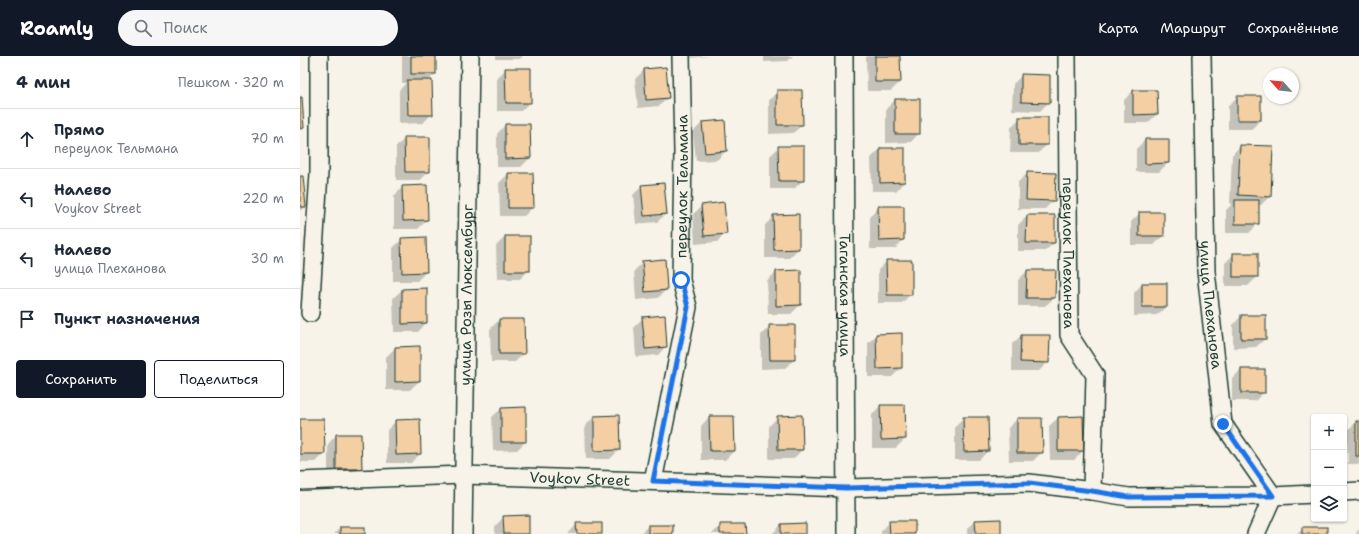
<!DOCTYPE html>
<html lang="ru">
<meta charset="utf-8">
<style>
body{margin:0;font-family:"Shantell Sans",sans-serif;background:#f6f6f7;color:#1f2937}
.controls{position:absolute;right:12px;bottom:12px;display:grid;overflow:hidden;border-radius:4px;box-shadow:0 1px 3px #0004}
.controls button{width:36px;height:36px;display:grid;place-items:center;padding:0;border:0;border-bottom:1px solid #e0e1e3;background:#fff;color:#1f2937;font:20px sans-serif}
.compass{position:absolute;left:963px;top:12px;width:36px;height:36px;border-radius:50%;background:#fff;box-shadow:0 1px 3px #0004;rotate:297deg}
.stop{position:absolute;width:12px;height:12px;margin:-9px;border:3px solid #1a73e8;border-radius:50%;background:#fff}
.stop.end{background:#1a73e8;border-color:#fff;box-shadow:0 1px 4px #0008}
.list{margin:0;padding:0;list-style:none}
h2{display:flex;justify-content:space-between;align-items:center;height:52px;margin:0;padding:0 16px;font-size:17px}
h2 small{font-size:13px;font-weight:400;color:#747a83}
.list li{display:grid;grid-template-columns:26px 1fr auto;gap:12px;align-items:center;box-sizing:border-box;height:60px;padding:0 16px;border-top:1px solid #e0e1e3}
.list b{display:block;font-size:15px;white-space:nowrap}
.list p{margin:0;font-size:13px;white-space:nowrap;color:#747a83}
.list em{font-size:13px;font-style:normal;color:#747a83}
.actions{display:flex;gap:8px;padding:12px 16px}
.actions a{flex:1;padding:9px 0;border:1px solid #111827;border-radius:4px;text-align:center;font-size:14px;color:#111827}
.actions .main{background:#111827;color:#fff}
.icon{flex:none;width:22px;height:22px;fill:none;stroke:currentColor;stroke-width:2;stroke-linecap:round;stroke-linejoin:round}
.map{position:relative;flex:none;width:1059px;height:478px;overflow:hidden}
header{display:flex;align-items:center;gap:24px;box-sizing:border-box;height:56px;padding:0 20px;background:#111827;color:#fff}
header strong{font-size:19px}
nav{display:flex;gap:22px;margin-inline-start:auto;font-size:14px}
.search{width:280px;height:36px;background:#f6f6f7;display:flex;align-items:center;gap:10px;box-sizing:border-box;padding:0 14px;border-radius:22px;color:#747a83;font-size:15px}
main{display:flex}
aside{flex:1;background:#fff}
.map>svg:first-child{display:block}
.shadow{fill:#0003}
.building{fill:#f4cfa4;stroke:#1f3d34}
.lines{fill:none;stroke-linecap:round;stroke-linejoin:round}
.minor-casing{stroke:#1f3d34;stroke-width:20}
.minor{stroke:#f7f3e8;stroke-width:17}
.route{stroke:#1a73e8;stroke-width:5}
.labels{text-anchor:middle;stroke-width:3;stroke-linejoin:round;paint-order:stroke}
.street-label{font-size:15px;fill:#1f3d34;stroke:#f7f3e8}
</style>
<header>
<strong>Roamly</strong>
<div class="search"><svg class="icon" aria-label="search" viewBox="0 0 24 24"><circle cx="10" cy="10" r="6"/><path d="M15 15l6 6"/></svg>Поиск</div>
<nav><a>Карта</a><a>Маршрут</a><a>Сохранённые</a></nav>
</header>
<main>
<aside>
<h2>4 мин<small>Пешком · 320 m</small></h2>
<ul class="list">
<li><svg class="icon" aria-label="ahead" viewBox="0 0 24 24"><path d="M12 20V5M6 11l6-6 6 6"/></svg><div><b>Прямо</b><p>переулок Тельмана</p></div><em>70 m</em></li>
<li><svg class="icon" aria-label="left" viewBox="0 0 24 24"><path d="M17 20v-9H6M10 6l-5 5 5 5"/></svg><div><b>Налево</b><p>Voykov Street</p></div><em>220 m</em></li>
<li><svg class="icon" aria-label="left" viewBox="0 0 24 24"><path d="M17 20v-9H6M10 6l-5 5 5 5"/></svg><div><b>Налево</b><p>улица Плеханова</p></div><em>30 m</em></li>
<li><svg class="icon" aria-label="arrive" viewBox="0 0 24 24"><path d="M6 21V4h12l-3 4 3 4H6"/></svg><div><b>Пункт назначения</b></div></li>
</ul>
<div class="actions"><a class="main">Сохранить</a><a>Поделиться</a></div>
</aside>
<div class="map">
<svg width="1059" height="478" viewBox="0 0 1059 478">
<rect width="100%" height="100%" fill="#f7f3e8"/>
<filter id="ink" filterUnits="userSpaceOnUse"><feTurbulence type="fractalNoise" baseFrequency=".025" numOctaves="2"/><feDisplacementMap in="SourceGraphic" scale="8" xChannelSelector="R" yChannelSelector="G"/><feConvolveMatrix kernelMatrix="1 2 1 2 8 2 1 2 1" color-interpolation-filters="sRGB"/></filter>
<g filter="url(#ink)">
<g class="shadow">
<polygon points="102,0 135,0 135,18 128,25 132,58 123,67 99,68 99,34 106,27 102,27"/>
<polygon points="196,0 223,0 220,3 196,3"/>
<polygon points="389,0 410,0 389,2"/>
<polygon points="464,0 493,0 488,5 464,6"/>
<polygon points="568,0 599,0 600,26 591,35 567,35 566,1"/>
<polygon points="365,12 368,42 359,50 338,52 335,23 344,14"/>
<polygon points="206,13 230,46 221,55 197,55 197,22"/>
<polygon points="722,19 749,46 740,55 712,54 713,28"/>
<polygon points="478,35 502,69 493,77 469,78 469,44"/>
<polygon points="833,35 857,58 848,67 824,67 824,44"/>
<polygon points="937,41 960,64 952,73 928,73 928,50"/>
<polygon points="595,44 619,77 611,86 586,87 586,53"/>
<polygon points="720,62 747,89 738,97 710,97 711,71"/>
<polygon points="402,67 426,95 417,104 396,105 393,76"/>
<polygon points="205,69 230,102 221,111 197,111 197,78"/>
<polygon points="105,82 129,115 120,124 96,124 96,91"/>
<polygon points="845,84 868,84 868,107 859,116 836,116 836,93"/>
<polygon points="940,90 970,140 961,149 958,149 958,168 949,177 926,177 926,154 932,148 930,148 932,99"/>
<polygon points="479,91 503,124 494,133 470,133 470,100"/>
<polygon points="580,93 604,93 604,126 596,135 572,135 571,102"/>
<polygon points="208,118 233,151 224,160 200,160 199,127"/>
<polygon points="727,118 754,144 745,153 718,153 718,126"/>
<polygon points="0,121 5,151 0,155"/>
<polygon points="342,130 366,158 357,166 336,168 333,139"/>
<polygon points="103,131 127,164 118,173 94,173 94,140"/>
<polygon points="402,150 426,177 417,186 395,188 393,158"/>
<polygon points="579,151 603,184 595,193 570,193 570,160"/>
<polygon points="840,157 863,180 854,189 831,189 831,166"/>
<polygon points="474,160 498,193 489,202 465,202 465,169"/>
<polygon points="727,160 754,160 754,187 745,195 718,195 718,169"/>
<polygon points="205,181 229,214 220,223 197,223 196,190"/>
<polygon points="102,183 126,216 117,225 93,225 93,192"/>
<polygon points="934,198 957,221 948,230 925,230 925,207"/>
<polygon points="587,205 611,238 602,247 578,247 578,214"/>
<polygon points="343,206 366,234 358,242 336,244 334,215"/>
<polygon points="727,215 754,242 745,250 718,250 718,224"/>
<polygon points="476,216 500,216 500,249 491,258 468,258 467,225"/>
<polygon points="842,228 866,251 857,259 834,260 834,237"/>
<polygon points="102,234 126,267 118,276 94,276 93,242"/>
<polygon points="941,260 965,283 956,291 933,292 933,269"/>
<polygon points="343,262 366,290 358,299 336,301 334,271"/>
<polygon points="199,264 224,297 215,306 191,306 190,273"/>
<polygon points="470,270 494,304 485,312 461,313 461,279"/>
<polygon points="577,279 601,312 592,321 568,321 568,287"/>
<polygon points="721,280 748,306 739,315 712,315 712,288"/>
<polygon points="95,292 119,292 119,325 110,334 86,334 86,301"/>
<polygon points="941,314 964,336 955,345 932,345 932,323"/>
<polygon points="580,350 605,383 596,392 572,392 572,359"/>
<polygon points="201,353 225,386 217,394 193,395 192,361"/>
<polygon points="294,361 319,394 310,403 286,403 285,370"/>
<polygon points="409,361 434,395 425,404 401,404 401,370"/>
<polygon points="478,361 502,394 493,403 469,403 469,370"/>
<polygon points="664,362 688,395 679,404 655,404 655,371"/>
<polygon points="758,362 783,395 774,404 750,404 749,370"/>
<polygon points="717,363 742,396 733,405 709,405 708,372"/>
<polygon points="0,364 24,397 15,406 0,406"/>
<polygon points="96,365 120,398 111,407 87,407 87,374"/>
<polygon points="1056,366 1059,366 1059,408 1048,408 1047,375"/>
<polygon points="36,379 61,413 52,422 28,422 28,388"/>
<polygon points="204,461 228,478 195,478 195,470"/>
<polygon points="676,465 700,478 667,478 667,473"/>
<polygon points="590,466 614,478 581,478 581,475"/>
<polygon points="277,468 301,478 268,478"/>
<polygon points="505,468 505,478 472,478 481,469"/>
<polygon points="421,469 445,478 412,478"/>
<polygon points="348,470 372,478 340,478"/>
<polygon points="40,472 64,472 64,478 34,478"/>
<polygon points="1003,472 1026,478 996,478"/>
<polygon points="1059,473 1059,478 1056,478 1056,477"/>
</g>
<g class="building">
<rect x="111" y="0" width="25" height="18"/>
<polygon points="575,0 600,0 601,26 575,26"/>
<polygon points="366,11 369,42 346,44 344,13"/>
<polygon points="205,12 231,12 231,47 206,47"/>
<polygon points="721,18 750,19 750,47 721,46"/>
<polygon points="107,24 132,24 133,59 108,59"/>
<polygon points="477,34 502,34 503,69 477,69"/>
<polygon points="833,34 857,34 858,58 833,59"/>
<rect x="937" y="40" width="24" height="24"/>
<polygon points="0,41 2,41 4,72 0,73"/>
<rect x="595" y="43" width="25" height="35"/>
<rect x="719" y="61" width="29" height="28"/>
<polygon points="425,64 427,95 405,97 402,66"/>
<polygon points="205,68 230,68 231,102 205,103"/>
<polygon points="104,81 130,81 130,116 105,116"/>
<polygon points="845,83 869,83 869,107 845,108"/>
<polygon points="940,89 973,90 971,141 938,139"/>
<polygon points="478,90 504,90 504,125 479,125"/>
<polygon points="580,92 605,92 605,126 580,127"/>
<polygon points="727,116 756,117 755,145 726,144"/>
<polygon points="208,117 233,117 234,152 208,152"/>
<polygon points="0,120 3,120 6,151 0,151"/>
<polygon points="364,127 367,158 344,160 341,129"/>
<polygon points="127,129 128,164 103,165 102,130"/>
<rect x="935" y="144" width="24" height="24"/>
<polygon points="424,146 427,178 404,180 401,149"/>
<polygon points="578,150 604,150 604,184 579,185"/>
<rect x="839" y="156" width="25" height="24"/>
<polygon points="499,158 499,193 474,194 473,159"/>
<polygon points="727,159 755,159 755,187 726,187"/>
<rect x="205" y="180" width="25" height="35"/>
<polygon points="126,181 127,216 102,217 101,182"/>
<rect x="933" y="197" width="25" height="24"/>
<polygon points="365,203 367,234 345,236 342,205"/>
<polygon points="586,204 612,204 612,239 587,239"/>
<polygon points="501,214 501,249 476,250 476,215"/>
<polygon points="727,214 756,214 755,242 726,242"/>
<rect x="842" y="227" width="25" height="24"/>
<polygon points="127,232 127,267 102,268 102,233"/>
<polygon points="365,259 367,291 345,293 342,261"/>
<rect x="941" y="259" width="25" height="24"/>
<polygon points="199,263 224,263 225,298 199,298"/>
<polygon points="469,269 495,269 495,304 470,304"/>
<polygon points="602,277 602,312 577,313 576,278"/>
<polygon points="721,279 750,279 749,307 720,306"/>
<polygon points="120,290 120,325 95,326 95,291"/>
<rect x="941" y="313" width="24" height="24"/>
<polygon points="580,349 605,349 606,383 581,384"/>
<polygon points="226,351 226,386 201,386 201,352"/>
<polygon points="319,359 320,394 294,395 294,360"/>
<polygon points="502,359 503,394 478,394 477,360"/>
<polygon points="409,360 434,360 435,395 410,395"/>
<polygon points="783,360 784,395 758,395 758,361"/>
<polygon points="663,361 688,361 689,395 664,396"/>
<polygon points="717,362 742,362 743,397 717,397"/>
<polygon points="0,363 24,363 25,398 0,398"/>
<polygon points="120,363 121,398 96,399 95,364"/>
<rect x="1056" y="365" width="3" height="35"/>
<polygon points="36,378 61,378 62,413 36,413"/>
<polygon points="229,459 229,478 204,478 203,460"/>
<polygon points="701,463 701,478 676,478 675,464"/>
<polygon points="589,465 615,465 615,478 590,478"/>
<polygon points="276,467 302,467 302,478 277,478"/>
<polygon points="506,467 506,478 481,478 481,468"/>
<polygon points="420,468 445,468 446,478 420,478"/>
<rect x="348" y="469" width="25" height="9"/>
<rect x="40" y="471" width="25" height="7"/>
<rect x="1002" y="471" width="25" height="7"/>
</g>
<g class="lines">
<g class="minor-casing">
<g id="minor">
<path id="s1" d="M544,0L546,478"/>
<path id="s2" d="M767,0L769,279L795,319L792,435"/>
<path id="s3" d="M902,0L906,215L923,368L973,440L956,478"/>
<polyline points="10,257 19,117 19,0"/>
<path id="s4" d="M0,425L164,419L546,432L729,427L792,435L829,441L973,440L1014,438"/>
<path id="s5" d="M353,425L388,251L381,224L383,96L381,0"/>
<polyline points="1044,436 1059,435"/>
<path id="s6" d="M163,478L170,0"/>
</g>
</g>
<use href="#minor" class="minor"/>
</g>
</g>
<g class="lines" filter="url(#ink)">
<polyline class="route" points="381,224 388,251 353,425 546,432 729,427 792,435 829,441 973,440 923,368"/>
</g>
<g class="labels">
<g class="street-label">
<text dy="5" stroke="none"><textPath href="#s5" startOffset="299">переулок Тельмана</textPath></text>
<text dy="5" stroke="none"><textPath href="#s2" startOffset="197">переулок Плеханова</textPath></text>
<text dy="5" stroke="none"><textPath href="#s6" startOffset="239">улица Розы Люксембург</textPath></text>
<text dy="5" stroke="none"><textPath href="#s1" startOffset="239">Таганская улица</textPath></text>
<text dy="5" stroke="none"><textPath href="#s3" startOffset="249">улица Плеханова</textPath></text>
<text dy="5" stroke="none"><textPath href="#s4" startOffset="280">Voykov Street</textPath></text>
</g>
</g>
</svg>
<div class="controls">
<button>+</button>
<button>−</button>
<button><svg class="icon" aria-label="layers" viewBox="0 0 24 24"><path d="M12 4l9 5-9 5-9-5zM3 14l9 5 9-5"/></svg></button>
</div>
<svg class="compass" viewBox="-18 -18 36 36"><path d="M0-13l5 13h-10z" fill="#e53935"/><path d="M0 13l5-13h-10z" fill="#747a83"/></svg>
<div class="stop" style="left:381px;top:224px"></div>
<div class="stop end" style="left:923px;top:368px"></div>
</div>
</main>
